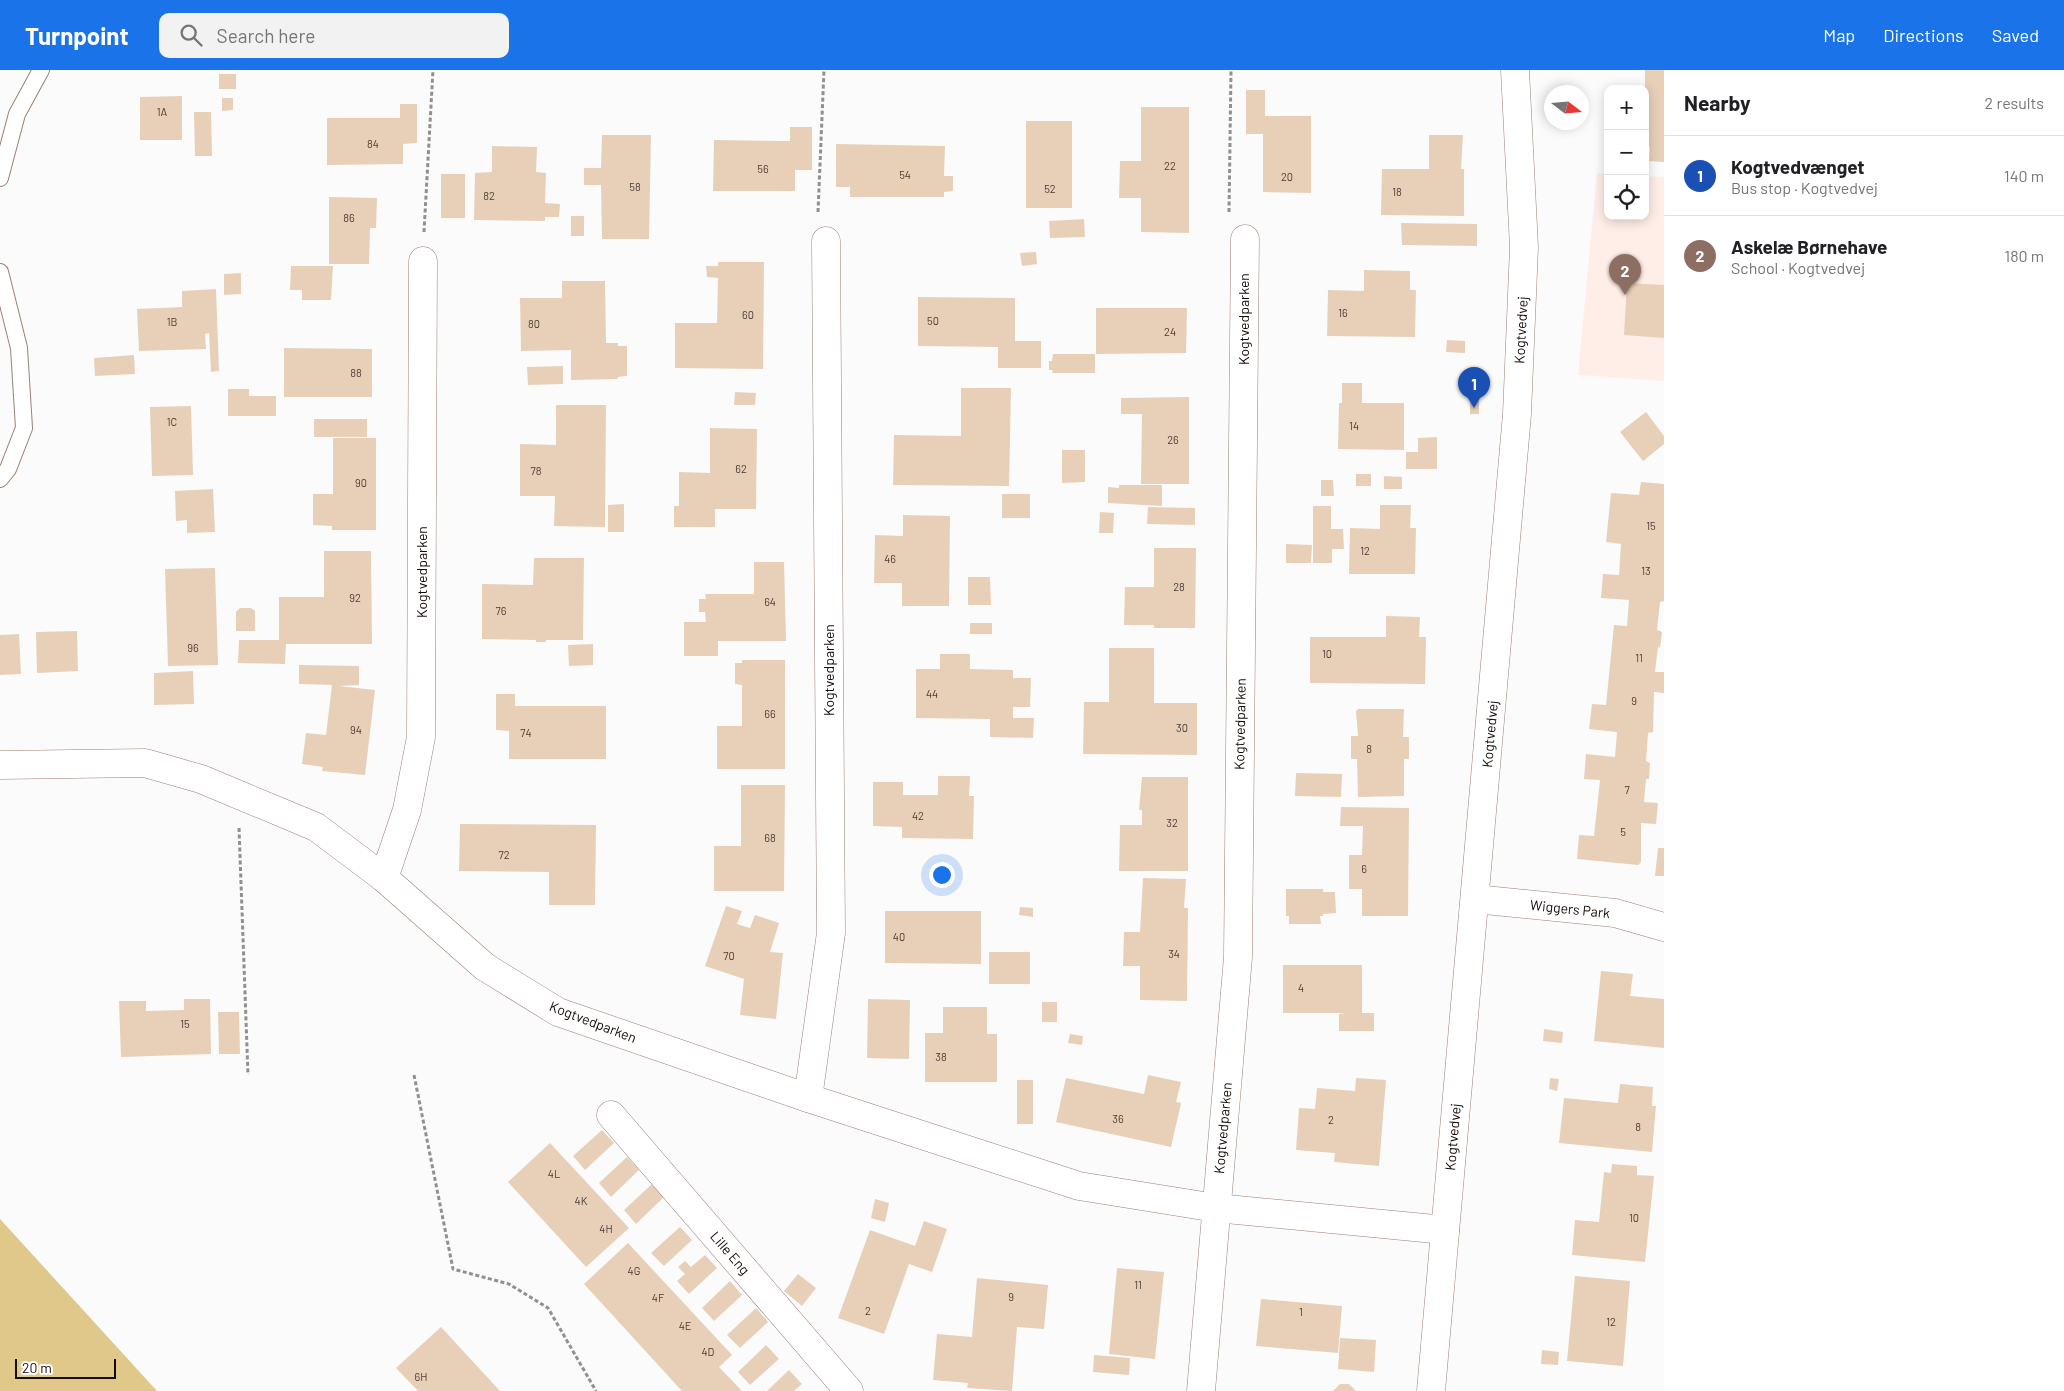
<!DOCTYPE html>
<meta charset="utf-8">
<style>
body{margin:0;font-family:Barlow,sans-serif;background:#f2f2f2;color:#202124}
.controls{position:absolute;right:15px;top:15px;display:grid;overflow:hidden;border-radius:10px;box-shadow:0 2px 12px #0003}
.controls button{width:45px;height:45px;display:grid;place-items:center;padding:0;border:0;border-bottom:1px solid #e0e0e0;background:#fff;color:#202124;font:25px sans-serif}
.compass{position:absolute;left:1544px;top:15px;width:45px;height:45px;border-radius:50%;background:#fff;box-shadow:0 2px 12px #0003;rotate:106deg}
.scale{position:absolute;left:15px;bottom:12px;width:101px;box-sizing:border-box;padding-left:5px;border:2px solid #150b07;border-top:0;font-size:14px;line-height:18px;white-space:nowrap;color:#150b07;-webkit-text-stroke:4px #fff;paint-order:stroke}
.you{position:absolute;left:941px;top:804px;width:18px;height:18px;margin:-12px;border:4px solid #fff;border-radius:50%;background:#1a73e8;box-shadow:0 0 0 8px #1a73e833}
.badge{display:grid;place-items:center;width:32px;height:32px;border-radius:50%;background:#1a73e8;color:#fff;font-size:16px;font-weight:700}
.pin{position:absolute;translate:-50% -41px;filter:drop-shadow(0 1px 2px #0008)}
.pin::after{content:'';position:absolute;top:26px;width:18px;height:15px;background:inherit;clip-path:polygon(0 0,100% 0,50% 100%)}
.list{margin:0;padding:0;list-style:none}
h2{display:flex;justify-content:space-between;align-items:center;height:65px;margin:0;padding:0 20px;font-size:21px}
h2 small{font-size:16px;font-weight:400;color:#757577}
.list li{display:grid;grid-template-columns:32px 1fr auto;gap:15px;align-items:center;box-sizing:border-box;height:80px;padding:0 20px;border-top:1px solid #e0e0e0}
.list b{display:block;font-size:19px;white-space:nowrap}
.list p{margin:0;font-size:16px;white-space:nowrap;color:#757577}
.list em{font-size:16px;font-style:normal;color:#757577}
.icon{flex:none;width:28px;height:28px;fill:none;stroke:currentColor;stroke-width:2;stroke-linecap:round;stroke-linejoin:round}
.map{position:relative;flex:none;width:1664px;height:1321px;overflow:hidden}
header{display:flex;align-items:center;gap:30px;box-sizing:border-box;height:70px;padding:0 25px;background:#1a73e8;color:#fff}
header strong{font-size:24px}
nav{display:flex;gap:28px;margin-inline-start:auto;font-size:18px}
.search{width:350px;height:45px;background:#f2f2f2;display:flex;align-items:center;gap:12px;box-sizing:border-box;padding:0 18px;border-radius:10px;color:#757577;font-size:19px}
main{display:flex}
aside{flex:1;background:#fff}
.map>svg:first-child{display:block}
.built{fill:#ffeee7}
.green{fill:#e0c88b}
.building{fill:#e8d0b8}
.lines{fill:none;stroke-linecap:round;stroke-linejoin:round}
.lane-casing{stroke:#9d7f72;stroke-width:18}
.street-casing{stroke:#9d7f72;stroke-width:29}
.secondary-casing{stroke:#9d7f72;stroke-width:29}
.path{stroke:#938f8d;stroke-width:3;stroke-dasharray:4 2.5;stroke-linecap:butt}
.lane{stroke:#fff;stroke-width:16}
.street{stroke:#fff;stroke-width:28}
.secondary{stroke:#fff;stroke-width:28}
.labels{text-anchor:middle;stroke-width:4.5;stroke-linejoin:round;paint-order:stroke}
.number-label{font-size:11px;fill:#4a3c33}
.street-label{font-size:14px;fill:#150b07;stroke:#fff}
</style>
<header>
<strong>Turnpoint</strong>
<div class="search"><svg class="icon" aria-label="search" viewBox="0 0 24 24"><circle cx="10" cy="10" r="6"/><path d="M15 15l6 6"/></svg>Search here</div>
<nav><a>Map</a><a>Directions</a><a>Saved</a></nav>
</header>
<main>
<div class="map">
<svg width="1664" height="1321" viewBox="0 0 1664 1321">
<rect width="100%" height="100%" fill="#fbfbfb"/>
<polygon class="built" points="1597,103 1608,104 1608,146 1645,146 1645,106 1664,107 1664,311 1578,305"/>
<polygon class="green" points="0,1149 157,1321 0,1321"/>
<g class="building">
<polygon points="1645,0 1664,0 1664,92 1649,91 1650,77 1645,77"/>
<rect x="219" y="4" width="17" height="15"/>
<polygon points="1246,20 1265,20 1265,46 1311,46 1311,123 1263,122 1263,64 1246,64"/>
<polygon points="182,26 182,70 140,70 140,27"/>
<polygon points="222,28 233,28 233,40 222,41"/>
<polygon points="400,34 417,34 417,73 403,74 403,94 327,95 327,48 400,48"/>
<polygon points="1141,37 1189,37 1189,163 1141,162 1141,128 1119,128 1120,91 1141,91"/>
<polygon points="194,42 211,42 212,86 195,86"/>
<rect x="1026" y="51" width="46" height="87"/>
<polygon points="790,57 812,57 812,100 795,100 795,121 713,121 714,70 790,71"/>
<polygon points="602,65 651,65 649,169 602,169 601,115 584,115 584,98 601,98"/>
<polygon points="1429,65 1463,65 1461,99 1464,99 1464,146 1381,145 1382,99 1429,99"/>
<polygon points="836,74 945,76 944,106 953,106 953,121 944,122 944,127 850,127 850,117 836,117"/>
<polygon points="492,76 537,77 536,102 546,103 545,133 560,134 559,147 545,147 545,151 474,150 475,103 492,102"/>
<rect x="441" y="104" width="24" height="44"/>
<polygon points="329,127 377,128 376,158 370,158 369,194 329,194"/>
<rect x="571" y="146" width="13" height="20"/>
<polygon points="1084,149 1085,167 1050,168 1049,151"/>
<polygon points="1401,153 1477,154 1477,176 1402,175"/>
<polygon points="1036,182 1037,194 1022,196 1020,183"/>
<polygon points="718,192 764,192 763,299 675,298 675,253 717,253 718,208 707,207 706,196 718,196"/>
<polygon points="291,196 333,196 331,230 302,230 302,220 290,220"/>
<polygon points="1364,200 1410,201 1410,220 1416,220 1415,267 1327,266 1328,220 1364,221"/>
<polygon points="241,203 241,224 224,225 224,204"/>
<polygon points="562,211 605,211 606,273 618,273 618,276 627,276 627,306 618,307 618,309 571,310 571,280 521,281 520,228 562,228"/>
<polygon points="1627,213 1664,215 1664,268 1624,265"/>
<polygon points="216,219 219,301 211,302 209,263 205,264 206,279 139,281 137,239 182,237 182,221"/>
<polygon points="918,227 1015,228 1015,271 1041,271 1041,298 998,298 998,277 918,276"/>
<polygon points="1096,238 1187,238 1186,283 1096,284"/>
<polygon points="1447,270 1465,271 1465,283 1446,282"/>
<polygon points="284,278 372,279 372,327 284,327"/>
<polygon points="1053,284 1095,284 1095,303 1052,303 1053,300 1049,300 1049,291 1052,291"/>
<polygon points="134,285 135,304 95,306 94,288"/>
<polygon points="563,296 563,314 528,315 527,297"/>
<polygon points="1342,313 1362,313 1362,333 1404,333 1404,380 1338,379 1339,333 1342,333"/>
<polygon points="961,318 1011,318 1009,416 893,415 894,365 961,366"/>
<polygon points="228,319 249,319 249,326 276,326 276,346 228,346"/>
<polygon points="735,322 756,323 755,335 734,335"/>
<polygon points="1189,327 1189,414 1141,414 1142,344 1121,344 1121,328"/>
<rect x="1470" y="331" width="9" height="13"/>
<polygon points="556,335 606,335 605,457 554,456 555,426 520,426 520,374 556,375"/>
<polygon points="191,336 193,405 152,406 150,337"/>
<polygon points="1646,342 1664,366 1664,374 1643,391 1620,362"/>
<rect x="314" y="349" width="53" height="18"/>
<polygon points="710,358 757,359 756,439 715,439 715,457 674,457 674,436 679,436 679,402 710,403"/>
<polygon points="1437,367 1437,399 1406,399 1406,382 1418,382 1418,368"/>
<polygon points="333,368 376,368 376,460 332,460 332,456 313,455 313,424 333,424"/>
<polygon points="1062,380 1085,380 1085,412 1062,413"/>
<rect x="1356" y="404" width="15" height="12"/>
<polygon points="1384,406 1402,407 1402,419 1384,419"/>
<polygon points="1321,410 1333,410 1334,426 1321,426"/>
<polygon points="1641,412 1664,414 1664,531 1660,532 1657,560 1662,562 1660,578 1658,577 1655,602 1664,602 1664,623 1654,622 1653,662 1648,663 1646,691 1650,693 1649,709 1646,709 1644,732 1658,733 1656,754 1641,753 1641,792 1638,795 1577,789 1579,765 1594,766 1600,710 1584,709 1586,684 1615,687 1617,662 1589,659 1592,634 1606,635 1614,555 1627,556 1629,530 1601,528 1603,504 1619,505 1621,474 1606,472 1611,423 1639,425"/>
<polygon points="1119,415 1162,415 1162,436 1108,433 1108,417 1119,418"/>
<polygon points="213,419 215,462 187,463 187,450 176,451 175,421"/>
<rect x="1002" y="424" width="28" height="24"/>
<polygon points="624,434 624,462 608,462 608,435"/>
<polygon points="1380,435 1411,435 1410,458 1416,458 1415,504 1349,504 1350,458 1380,459"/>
<polygon points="1313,436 1331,436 1331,459 1343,459 1344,479 1332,479 1332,493 1313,493"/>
<polygon points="1148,437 1195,438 1195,455 1147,454"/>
<polygon points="1100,442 1114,443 1113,463 1099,463"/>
<polygon points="903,445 950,446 949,536 902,536 902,513 874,513 875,465 903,466"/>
<polygon points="1286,474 1312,475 1311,493 1286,493"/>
<polygon points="1154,478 1196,478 1195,558 1154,558 1154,555 1124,555 1125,517 1154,517"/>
<polygon points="324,481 371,481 372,574 286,574 285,594 238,593 239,570 279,570 279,527 324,527"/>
<polygon points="534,488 584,488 583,570 546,570 546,572 536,572 536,570 482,569 482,514 533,515"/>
<polygon points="754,492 784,492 786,571 718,571 718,586 684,586 684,552 706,552 705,542 699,542 699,529 706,529 705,524 754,524"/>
<polygon points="215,498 218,595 168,596 165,499"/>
<polygon points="968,507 990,507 991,535 968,535"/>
<polygon points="240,538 251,538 255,541 255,561 236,561 236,542"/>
<polygon points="1386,546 1420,547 1419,567 1426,567 1425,614 1310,613 1310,567 1386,567"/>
<rect x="970" y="553" width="22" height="11"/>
<polygon points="77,561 78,601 37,603 36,562"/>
<polygon points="19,564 21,604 0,605 0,565"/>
<polygon points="593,574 593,595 569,596 568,575"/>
<polygon points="1109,578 1154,578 1154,633 1197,633 1197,685 1083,684 1084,632 1109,632"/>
<polygon points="940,584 970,584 970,599 1013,600 1013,608 1031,608 1030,637 1013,637 1013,648 1034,648 1033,668 990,667 990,649 916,648 916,599 940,599"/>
<polygon points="742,590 785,590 785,699 717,699 717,656 742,656 742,615 735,614 735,593 742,593"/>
<polygon points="299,595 359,596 359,615 339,616 375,620 365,705 322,701 323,697 302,694 306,663 326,665 332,615 299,614"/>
<polygon points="193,601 194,634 154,635 154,603"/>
<polygon points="496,624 515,624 515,636 606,636 606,689 509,689 509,661 496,660"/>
<polygon points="1358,639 1404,639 1403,667 1409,667 1409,689 1404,689 1404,726 1358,727 1357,689 1351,689 1351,666 1358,666 1356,641"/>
<polygon points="1296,703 1342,704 1341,727 1295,726"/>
<polygon points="938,706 970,706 969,726 974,726 973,769 902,768 902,757 873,756 873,712 903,712 903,725 938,725"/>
<polygon points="1142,707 1188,707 1188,801 1119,801 1120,755 1142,755 1142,740 1139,740"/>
<polygon points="741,715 785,715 784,821 714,821 714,776 741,776"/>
<polygon points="1341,737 1409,738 1408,846 1362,846 1362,819 1349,819 1349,785 1362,785 1363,756 1340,756"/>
<polygon points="460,754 596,755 595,835 549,835 549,802 459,801"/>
<polygon points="1658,778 1664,778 1664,806 1655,806"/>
<polygon points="1143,808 1186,809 1184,838 1188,838 1187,931 1140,930 1140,896 1123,896 1124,862 1140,862"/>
<polygon points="1286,819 1323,819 1323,822 1335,822 1336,843 1323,844 1323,846 1320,846 1321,854 1289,854 1289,846 1286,846"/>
<polygon points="726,836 742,841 737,854 750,858 755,845 779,853 770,882 783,883 776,949 740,945 744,909 705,896"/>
<polygon points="1020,837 1033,838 1033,847 1019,845"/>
<polygon points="885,841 981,841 981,894 885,893"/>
<rect x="989" y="882" width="41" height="32"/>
<polygon points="1283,895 1362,895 1362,943 1374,943 1374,961 1339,961 1339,944 1346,943 1283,943"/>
<polygon points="1601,901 1633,904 1630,926 1664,929 1664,978 1594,971"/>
<polygon points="184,929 210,929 211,984 121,987 119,931 146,931 146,941 184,940"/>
<polygon points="868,929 910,930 909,989 867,988"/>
<rect x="1042" y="932" width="15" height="20"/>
<polygon points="943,937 987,937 987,964 997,964 997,1012 925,1012 925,963 943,963"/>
<polygon points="218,942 239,942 240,984 219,984"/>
<polygon points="1544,959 1563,962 1562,973 1543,971"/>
<polygon points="1070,964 1083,966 1082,975 1068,973"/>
<polygon points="1148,1005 1181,1012 1176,1032 1181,1033 1171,1077 1056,1052 1066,1008 1144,1024"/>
<polygon points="1356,1008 1386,1010 1379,1096 1334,1092 1335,1083 1296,1080 1299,1038 1315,1039 1317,1018 1355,1021"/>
<polygon points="1550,1008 1559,1009 1557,1021 1549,1019"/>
<rect x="1017" y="1010" width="16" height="44"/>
<polygon points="1620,1014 1653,1017 1652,1036 1656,1036 1652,1082 1559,1073 1564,1028 1618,1033"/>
<polygon points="602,1060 614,1073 585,1100 573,1086"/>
<polygon points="550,1073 629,1158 586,1197 508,1112"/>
<polygon points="627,1087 639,1100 611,1127 599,1113"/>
<polygon points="1612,1094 1637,1096 1637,1105 1654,1106 1645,1192 1572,1185 1575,1150 1599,1152 1604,1102 1611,1103"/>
<polygon points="652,1114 664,1127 636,1154 624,1140"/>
<polygon points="875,1129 889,1133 885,1152 871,1148"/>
<polygon points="924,1151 947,1159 932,1202 909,1194 884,1264 838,1248 870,1160 915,1176"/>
<polygon points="680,1157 692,1170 664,1196 651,1183"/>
<polygon points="628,1173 732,1285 719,1297 742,1321 682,1321 584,1214"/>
<polygon points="705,1185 717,1198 689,1224 677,1211 685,1204 678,1197 685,1191 691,1197"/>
<polygon points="1117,1198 1164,1202 1155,1289 1109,1284"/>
<polygon points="798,1204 816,1218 802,1236 784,1221"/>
<polygon points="1575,1206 1630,1211 1623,1296 1567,1291"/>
<polygon points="977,1208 1048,1215 1044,1259 1017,1257 1012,1321 967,1318 968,1313 933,1310 937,1264 972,1267"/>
<polygon points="730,1211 742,1225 714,1251 702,1238"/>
<polygon points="1261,1229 1342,1236 1338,1283 1256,1276"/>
<polygon points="756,1238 768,1252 740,1278 727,1265"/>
<polygon points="441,1257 500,1321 418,1321 396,1298"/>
<polygon points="1340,1268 1376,1270 1374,1302 1338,1299"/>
<polygon points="766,1275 779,1289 750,1315 738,1302"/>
<polygon points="1542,1280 1559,1282 1558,1295 1541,1294"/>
<polygon points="1094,1285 1130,1288 1129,1305 1093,1302"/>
<polygon points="789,1300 802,1314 794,1321 767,1321"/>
<polygon points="1340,1314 1349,1314 1356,1321 1333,1321"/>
</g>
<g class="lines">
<g class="lane-casing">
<g id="lane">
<polyline points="0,108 17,44 41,0"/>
<polyline points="0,202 19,278 24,358 8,399 0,409"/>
</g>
</g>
<g class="street-casing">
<g id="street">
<polyline points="0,695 145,693 201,709 316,757 384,808 485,897 558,942 808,1028 1079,1116 1216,1138 1445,1160"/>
<polyline points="384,808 407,740 421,667 423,191"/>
<polyline points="1475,829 1615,843 1664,857"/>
<polyline points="808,1028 831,863 826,171"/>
<polyline points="611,1045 849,1321"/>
<polyline points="1201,1321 1238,887 1245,169"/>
</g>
</g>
<g class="secondary-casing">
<polyline id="secondary" points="1431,1321 1517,344 1524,177 1515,0"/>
</g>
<g class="path">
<polyline points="818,142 824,0"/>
<polyline points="1229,142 1231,0"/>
<polyline points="424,162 433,0"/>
<polyline points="239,758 248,1005"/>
<polyline points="414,1005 453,1199 509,1214 548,1238 596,1321"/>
</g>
<use href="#lane" class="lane"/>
<use href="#street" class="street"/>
<use href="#secondary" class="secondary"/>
</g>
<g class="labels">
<g class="number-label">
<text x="162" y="46">1A</text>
<text x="373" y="78">84</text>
<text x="1170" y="100">22</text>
<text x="763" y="103">56</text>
<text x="905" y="109">54</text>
<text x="1287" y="111">20</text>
<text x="635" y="121">58</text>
<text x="1050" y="123">52</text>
<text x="1397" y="126">18</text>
<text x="489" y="130">82</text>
<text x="349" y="152">86</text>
<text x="1343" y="247">16</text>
<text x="748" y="249">60</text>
<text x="933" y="255">50</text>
<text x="172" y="256">1B</text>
<text x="534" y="258">80</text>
<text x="1170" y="266">24</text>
<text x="356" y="307">88</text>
<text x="172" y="356">1C</text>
<text x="1354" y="360">14</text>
<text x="1173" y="374">26</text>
<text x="741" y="403">62</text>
<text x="536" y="405">78</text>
<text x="361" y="417">90</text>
<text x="1651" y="460">15</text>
<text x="1365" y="485">12</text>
<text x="890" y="493">46</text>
<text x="1646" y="505">13</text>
<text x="1179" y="521">28</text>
<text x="355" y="532">92</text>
<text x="770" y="536">64</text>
<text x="501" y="545">76</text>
<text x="193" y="582">96</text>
<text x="1327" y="588">10</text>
<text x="1639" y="592">11</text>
<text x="932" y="628">44</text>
<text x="1634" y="635">9</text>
<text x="770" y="648">66</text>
<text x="1182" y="662">30</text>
<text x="356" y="664">94</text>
<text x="526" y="667">74</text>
<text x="1369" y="683">8</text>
<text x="1627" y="724">7</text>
<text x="918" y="750">42</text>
<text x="1172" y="757">32</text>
<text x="1623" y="766">5</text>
<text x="770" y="772">68</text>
<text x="504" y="789">72</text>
<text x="1364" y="803">6</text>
<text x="899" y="871">40</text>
<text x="1174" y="888">34</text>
<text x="729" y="890">70</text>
<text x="1301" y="922">4</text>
<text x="185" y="958">15</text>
<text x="941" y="991">38</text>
<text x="1118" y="1053">36</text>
<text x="1331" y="1054">2</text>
<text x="1638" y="1061">8</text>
<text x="554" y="1108">4L</text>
<text x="581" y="1135">4K</text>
<text x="1634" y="1152">10</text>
<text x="606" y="1163">4H</text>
<text x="634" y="1205">4G</text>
<text x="1138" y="1219">11</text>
<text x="1011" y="1231">9</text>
<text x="658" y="1232">4F</text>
<text x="868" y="1245">2</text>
<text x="1301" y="1246">1</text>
<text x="1611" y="1256">12</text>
<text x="685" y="1260">4E</text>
<text x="708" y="1286">4D</text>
<text x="421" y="1311">6H</text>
</g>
<g class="street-label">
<text transform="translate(1244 249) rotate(-90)" y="5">Kogtvedparken</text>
<text transform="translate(1521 260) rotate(-87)" y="5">Kogtvedvej</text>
<text transform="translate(422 502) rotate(-90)" y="5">Kogtvedparken</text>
<text transform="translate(829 600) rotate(-90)" y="5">Kogtvedparken</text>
<text transform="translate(1240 654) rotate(-89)" y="5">Kogtvedparken</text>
<text transform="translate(1490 664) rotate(-85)" y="5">Kogtvedvej</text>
<text transform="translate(1570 839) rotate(6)" y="5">Wiggers Park</text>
<text transform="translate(593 952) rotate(21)" y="5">Kogtvedparken</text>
<text transform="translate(1223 1058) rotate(-85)" y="5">Kogtvedparken</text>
<text transform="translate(1453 1067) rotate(-85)" y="5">Kogtvedvej</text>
<text transform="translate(730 1183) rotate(49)" y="5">Lille Eng</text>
</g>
</g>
</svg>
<div class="controls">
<button>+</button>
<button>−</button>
<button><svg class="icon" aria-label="locate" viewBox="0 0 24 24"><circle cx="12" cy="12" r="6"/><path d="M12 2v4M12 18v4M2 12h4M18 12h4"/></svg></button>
</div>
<svg class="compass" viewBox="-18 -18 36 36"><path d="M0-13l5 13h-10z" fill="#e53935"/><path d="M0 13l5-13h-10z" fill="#757577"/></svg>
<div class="scale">20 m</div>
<div class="you"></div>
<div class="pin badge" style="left:1474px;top:338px;background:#1a4fb4">1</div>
<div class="pin badge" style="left:1625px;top:225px;background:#8d6e63">2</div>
</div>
<aside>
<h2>Nearby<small>2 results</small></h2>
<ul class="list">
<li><span class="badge" style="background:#1a4fb4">1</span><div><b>Kogtvedvænget</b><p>Bus stop · Kogtvedvej</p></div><em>140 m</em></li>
<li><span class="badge" style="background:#8d6e63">2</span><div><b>Askelæ Børnehave</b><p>School · Kogtvedvej</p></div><em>180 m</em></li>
</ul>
</aside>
</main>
